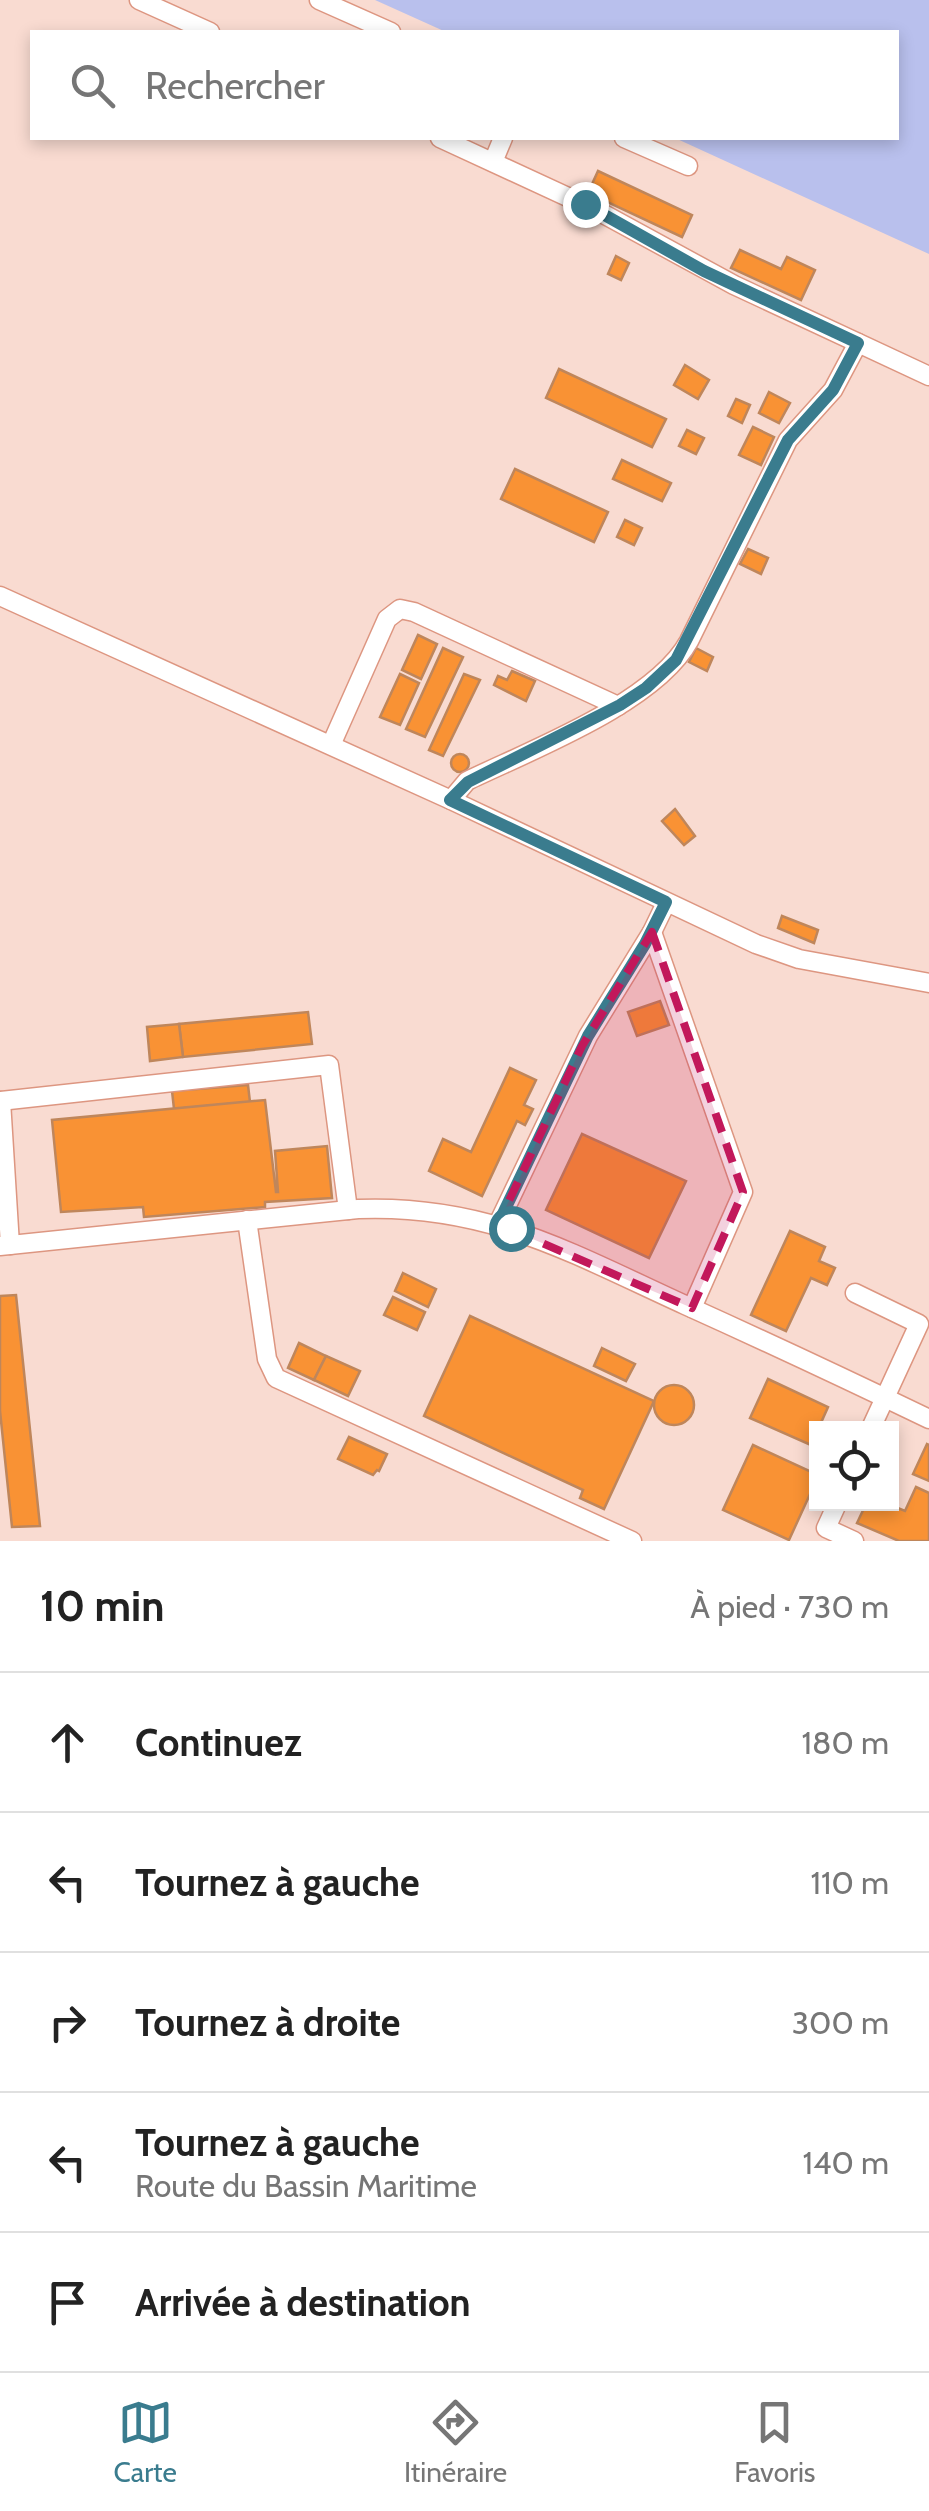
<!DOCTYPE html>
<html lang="fr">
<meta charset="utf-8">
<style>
body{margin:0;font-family:Cabin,sans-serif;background:#f6f6f6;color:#222}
.controls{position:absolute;right:30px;bottom:30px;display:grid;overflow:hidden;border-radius:0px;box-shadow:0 5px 15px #0003}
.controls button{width:90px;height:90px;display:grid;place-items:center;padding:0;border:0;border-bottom:2px solid #e0e0e0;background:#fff;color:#222;font:50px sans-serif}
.stop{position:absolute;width:30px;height:30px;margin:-22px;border:8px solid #3a7c8e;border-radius:50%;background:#fff}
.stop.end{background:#3a7c8e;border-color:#fff;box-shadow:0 2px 10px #0008}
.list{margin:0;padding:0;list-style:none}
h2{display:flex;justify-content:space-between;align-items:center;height:130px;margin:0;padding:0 40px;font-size:42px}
h2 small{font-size:32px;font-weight:400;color:#767676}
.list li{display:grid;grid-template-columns:65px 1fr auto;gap:30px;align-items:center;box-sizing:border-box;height:140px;padding:0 40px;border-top:2px solid #e0e0e0}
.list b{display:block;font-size:38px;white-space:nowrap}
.list p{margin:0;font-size:32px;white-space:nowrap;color:#767676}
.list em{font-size:32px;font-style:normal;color:#767676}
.icon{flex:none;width:55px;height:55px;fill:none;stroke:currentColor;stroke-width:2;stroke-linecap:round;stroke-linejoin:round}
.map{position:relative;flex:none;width:929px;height:1541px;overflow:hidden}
.search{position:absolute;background:#fff;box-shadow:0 5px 15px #0003;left:30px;right:30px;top:30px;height:110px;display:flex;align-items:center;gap:25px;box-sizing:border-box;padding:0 35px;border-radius:0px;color:#767676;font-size:38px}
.sheet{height:830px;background:#fff}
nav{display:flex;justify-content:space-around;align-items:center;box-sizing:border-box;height:140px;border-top:2px solid #e0e0e0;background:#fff;font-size:28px;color:#767676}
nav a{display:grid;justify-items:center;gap:5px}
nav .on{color:#3a7c8e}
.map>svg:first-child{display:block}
.water{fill:#b9c0ed}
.building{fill:#f99234;stroke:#bf865b;stroke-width:2.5}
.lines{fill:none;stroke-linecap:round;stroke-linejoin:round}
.minor-casing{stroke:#dd9681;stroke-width:21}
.minor{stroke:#fff;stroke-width:18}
.route{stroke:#3a7c8e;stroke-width:12}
.marked{fill:#c2185b;fill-opacity:0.2;stroke:#c2185b;stroke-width:8;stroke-dasharray:20 12;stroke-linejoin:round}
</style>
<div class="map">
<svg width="929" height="1541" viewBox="0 0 929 1541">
<rect width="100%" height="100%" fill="#f9dbd1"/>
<polygon class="water" points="375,0 929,0 929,254 675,138 896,138 896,32 446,32"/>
<g class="building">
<polygon points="598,171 692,215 682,237 588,193"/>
<polygon points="740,250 781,269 787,257 815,270 801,300 731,268"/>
<polygon points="616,256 629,263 621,280 608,274"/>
<polygon points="685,365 709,380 698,399 674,385"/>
<polygon points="559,369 666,419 652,447 546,398"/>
<polygon points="769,392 790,403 779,423 759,413"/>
<polygon points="736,399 750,405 742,423 728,416"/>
<polygon points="753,427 774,437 761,465 739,455"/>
<polygon points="687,430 704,438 696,454 679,446"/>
<polygon points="622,460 671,483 662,501 613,479"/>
<polygon points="515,469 608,512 594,542 501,499"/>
<polygon points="625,520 642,528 634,545 617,537"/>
<polygon points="748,549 768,558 761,574 740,564"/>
<polygon points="418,635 437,644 421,679 402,670"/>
<polygon points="443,648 463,657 425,737 406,729"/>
<polygon points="696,648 713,657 707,671 689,662"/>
<polygon points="512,671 535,681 526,701 494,685 498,676 507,680"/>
<polygon points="400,674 419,683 400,725 380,717"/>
<polygon points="464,674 480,680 443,756 429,750"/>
<circle cx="460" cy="763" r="9"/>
<polygon points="675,809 695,836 684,845 662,821"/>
<polygon points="782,916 818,930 814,943 778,928"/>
<polygon points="660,1001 669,1025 637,1036 628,1012"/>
<polygon points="308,1012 312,1044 183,1057 179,1024"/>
<polygon points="179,1024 183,1057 150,1061 147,1027"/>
<polygon points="510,1068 536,1080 524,1105 533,1109 525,1125 517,1121 482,1196 429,1171 443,1139 471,1152"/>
<polygon points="248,1085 250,1102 174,1109 172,1091"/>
<polygon points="265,1100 276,1192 278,1192 275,1151 327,1146 332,1198 265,1202 265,1207 144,1217 143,1207 61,1212 52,1120"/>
<polygon points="582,1134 686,1181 649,1258 546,1210"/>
<polygon points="790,1231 825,1247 819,1261 835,1268 827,1285 811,1278 786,1331 751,1315"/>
<polygon points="403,1273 436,1289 428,1307 395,1291"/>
<polygon points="16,1295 40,1526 12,1527 0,1411 0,1296"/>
<polygon points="393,1297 425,1312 417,1330 384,1315"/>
<polygon points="470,1316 654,1401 604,1509 580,1498 583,1490 424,1416"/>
<polygon points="299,1343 326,1356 314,1380 288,1368"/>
<polygon points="602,1348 635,1364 626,1381 594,1366"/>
<polygon points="326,1356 360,1371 348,1396 314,1380"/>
<polygon points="768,1379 828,1407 811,1445 750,1418"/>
<circle cx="674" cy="1405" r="20"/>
<polygon points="349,1437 387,1454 379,1471 377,1470 373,1475 338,1459"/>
<polygon points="927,1444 929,1445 929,1481 913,1474"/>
<polygon points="753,1445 816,1474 816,1481 789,1540 723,1510"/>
<polygon points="916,1487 929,1493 929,1541 899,1541 857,1523 866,1504 888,1504 905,1511"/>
</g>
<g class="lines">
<g class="minor-casing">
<g id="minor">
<polyline points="139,0 210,32"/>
<polyline points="319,0 391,32"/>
<polyline points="440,138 598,211 734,285 929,376"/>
<polyline points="624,138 688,166"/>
<polyline points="493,162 503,138"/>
<polyline points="0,596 451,800 756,944 799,959 929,983"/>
<polyline points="331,745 387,619 400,609 414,612 618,706"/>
<path d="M451,800L467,781C531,750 655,703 689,641L788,440L833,390L858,343"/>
<polyline points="652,932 743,1192 692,1308"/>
<polyline points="0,1101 329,1065 348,1210"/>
<polyline points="1,1101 10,1245"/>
<polyline points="247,1220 267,1359 276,1378 632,1541"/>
<polyline points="498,1224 588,1036 652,932 666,903"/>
<path d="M0,1246L358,1209C488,1204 571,1253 685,1305C767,1342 848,1380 929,1419"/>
<polyline points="855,1293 919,1324 871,1428"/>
<polyline points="837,1504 826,1528 854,1541"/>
</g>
</g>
<use href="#minor" class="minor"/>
</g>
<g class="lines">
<polyline class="route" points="511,1228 498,1224 588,1036 645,944 666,902 450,800 468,782 620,705 646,688 676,660 788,440 833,390 858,343 704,271 585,204"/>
</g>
<path class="marked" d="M652,932L743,1192L692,1308L498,1224L582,1046Z"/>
</svg>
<div class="controls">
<button><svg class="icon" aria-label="locate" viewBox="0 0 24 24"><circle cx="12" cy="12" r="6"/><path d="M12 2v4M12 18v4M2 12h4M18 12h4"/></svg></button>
</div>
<div class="stop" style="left:511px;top:1228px"></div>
<div class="stop end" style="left:585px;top:204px"></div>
<div class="search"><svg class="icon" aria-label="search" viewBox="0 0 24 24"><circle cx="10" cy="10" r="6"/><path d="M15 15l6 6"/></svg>Rechercher</div>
</div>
<section class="sheet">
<h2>10 min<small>À pied · 730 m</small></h2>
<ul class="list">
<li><svg class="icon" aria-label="ahead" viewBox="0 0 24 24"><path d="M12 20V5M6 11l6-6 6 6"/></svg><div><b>Continuez</b></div><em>180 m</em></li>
<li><svg class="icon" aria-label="left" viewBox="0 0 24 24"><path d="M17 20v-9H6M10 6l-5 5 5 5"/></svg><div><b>Tournez à gauche</b></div><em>110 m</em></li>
<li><svg class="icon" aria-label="right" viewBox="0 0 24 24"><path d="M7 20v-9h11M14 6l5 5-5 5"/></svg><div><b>Tournez à droite</b></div><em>300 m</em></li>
<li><svg class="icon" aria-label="left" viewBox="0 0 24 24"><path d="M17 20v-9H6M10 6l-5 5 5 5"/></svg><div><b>Tournez à gauche</b><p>Route du Bassin Maritime</p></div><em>140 m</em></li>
<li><svg class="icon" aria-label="arrive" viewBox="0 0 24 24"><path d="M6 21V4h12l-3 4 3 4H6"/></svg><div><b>Arrivée à destination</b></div></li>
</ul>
</section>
<nav>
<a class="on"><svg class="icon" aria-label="map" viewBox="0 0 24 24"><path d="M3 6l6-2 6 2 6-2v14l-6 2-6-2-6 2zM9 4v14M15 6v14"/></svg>Carte</a>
<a><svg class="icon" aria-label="directions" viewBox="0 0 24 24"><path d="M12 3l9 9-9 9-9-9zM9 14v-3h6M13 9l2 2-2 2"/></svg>Itinéraire</a>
<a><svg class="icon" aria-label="saved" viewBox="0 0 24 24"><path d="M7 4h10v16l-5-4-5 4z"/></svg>Favoris</a>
</nav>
